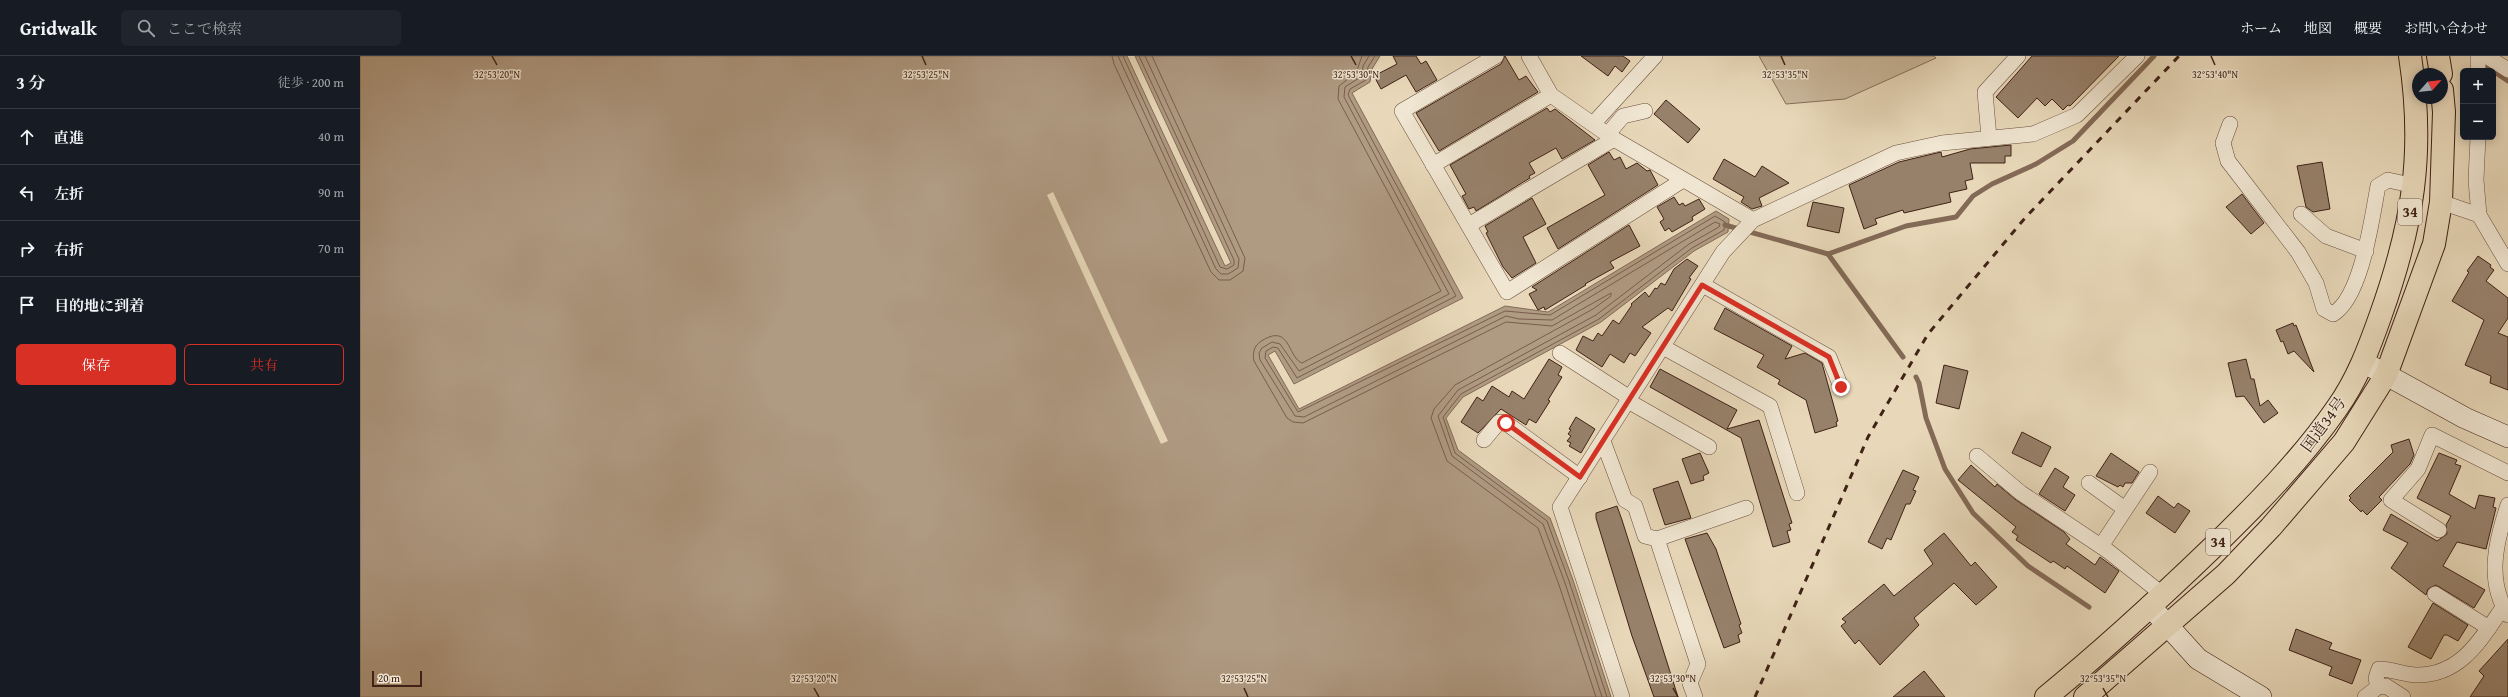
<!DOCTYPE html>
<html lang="ja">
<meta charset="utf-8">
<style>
body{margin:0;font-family:"Gentium Book Plus","Noto Serif JP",serif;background:#20242c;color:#f1f3f6}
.controls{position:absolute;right:12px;top:12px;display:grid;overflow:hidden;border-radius:6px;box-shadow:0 2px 10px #0003}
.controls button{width:36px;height:36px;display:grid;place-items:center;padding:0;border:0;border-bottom:1px solid #363941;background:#171b24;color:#f1f3f6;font:20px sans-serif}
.compass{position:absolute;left:2052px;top:12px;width:36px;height:36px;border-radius:50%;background:#171b24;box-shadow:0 2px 10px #0003;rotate:63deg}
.scale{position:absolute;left:12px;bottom:10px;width:50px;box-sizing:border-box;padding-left:4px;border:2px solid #402216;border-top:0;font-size:11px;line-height:14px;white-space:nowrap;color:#402216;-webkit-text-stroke:3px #f0e6d2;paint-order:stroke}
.stop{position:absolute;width:12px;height:12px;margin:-9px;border:3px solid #d93025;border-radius:50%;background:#fff}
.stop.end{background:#d93025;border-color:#fff;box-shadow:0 1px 4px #0008}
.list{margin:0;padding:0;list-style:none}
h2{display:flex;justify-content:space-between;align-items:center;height:52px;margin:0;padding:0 16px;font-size:17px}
h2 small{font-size:13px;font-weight:400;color:#9ea1a6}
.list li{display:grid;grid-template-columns:26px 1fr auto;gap:12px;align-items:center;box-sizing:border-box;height:56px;padding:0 16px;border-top:1px solid #363941}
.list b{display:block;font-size:15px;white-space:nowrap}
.list em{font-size:13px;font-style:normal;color:#9ea1a6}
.actions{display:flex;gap:8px;padding:12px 16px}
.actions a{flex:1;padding:9px 0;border:1px solid #d93025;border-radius:6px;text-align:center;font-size:14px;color:#d93025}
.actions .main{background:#d93025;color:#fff}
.icon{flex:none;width:22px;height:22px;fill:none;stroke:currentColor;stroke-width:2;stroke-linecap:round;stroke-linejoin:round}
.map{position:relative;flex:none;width:2148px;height:641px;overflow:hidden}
header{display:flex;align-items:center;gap:24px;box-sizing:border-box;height:56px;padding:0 20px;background:#171b24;border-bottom:1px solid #363941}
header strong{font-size:19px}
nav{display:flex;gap:22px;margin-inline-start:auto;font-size:14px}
.search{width:280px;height:36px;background:#20242c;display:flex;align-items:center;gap:10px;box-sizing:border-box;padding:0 14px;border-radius:6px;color:#9ea1a6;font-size:15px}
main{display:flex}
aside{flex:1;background:#171b24}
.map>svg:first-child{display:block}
.green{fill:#cbb99d;stroke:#866e5a}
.water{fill:#af9a82;stroke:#836a57}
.pier{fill:#e8d8b9}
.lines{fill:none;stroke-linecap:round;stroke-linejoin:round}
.shore{stroke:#785e4c;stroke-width:1}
.stream{stroke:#836a57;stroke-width:5}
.building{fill:#97816b;stroke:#402216}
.street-casing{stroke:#6a503f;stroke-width:16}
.secondary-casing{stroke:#402216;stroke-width:22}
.highway-casing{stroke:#402216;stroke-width:24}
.street{stroke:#f0e6d2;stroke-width:15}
.secondary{stroke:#f0e6d2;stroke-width:21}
.highway{stroke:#e8d8b9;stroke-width:22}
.rail{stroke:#402216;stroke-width:3;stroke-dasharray:7 7;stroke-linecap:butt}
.route{stroke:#d93025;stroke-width:5}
.ticks{fill:none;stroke:#402216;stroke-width:1.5}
.labels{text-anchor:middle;stroke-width:3;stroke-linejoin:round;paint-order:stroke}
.shield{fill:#f0e6d2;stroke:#755d4e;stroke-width:1}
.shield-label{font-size:15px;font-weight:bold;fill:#402216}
.street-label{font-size:16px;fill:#402216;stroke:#f0e6d2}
.ticks-label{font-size:10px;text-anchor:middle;fill:#402216;stroke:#f0e6d2;stroke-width:3;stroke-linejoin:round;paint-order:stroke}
</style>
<header>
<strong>Gridwalk</strong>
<div class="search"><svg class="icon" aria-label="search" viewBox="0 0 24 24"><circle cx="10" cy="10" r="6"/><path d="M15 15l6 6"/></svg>ここで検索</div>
<nav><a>ホーム</a><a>地図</a><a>概要</a><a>お問い合わせ</a></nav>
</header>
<main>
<aside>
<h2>3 分<small>徒歩 · 200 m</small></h2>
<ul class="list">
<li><svg class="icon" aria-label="ahead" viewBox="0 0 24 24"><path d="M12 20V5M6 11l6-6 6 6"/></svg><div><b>直進</b></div><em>40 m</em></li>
<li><svg class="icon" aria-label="left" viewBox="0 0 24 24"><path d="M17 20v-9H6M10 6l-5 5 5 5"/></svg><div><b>左折</b></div><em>90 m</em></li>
<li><svg class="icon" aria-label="right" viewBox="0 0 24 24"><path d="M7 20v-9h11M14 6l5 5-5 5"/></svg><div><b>右折</b></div><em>70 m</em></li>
<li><svg class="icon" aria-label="arrive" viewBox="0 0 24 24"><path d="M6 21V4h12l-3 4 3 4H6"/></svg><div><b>目的地に到着</b></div></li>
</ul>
<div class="actions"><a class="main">保存</a><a>共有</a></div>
</aside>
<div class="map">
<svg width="2148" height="641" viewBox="0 0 2148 641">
<rect width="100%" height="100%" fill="#e8d8b9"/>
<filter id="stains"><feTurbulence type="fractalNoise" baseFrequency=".005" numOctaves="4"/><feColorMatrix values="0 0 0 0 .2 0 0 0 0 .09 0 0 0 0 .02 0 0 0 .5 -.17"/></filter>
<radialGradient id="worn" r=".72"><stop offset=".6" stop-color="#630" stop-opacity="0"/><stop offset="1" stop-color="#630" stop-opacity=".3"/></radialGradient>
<polygon class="green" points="1399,0 1574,0 1576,2 1485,43 1426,48"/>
<polygon class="water" points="0,0 767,0 865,210 871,207 775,0 1020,0 1012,13 1010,26 992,37 1103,242 934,328 915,295 908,299 939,353 1145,250 1188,256 1356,155 1369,163 1368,176 1334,195 1241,266 1103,341 1086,362 1098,394 1190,462 1213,524 1251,641 0,641"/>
<polygon class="pier" points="693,136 808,385 801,388 687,139"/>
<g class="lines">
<g class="shore">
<polyline points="752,0 754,8 851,216 859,224 870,224 883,215 885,202 792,0"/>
<polyline points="758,0 856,213 861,218 868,218 878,212 879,203 785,0"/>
<polyline points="763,0 860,211 867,213 874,209 874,204 779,0"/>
<path d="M1002,0L996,17L979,30L978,43L1081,235L942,307C929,302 930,273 909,281C904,283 899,286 896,290C893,295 893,300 894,305L927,362L933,366L943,367L1146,266L1192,270L1251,237V240L1233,253L1095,329L1074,353L1071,362L1087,405L1178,472L1199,529L1236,641"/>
<polyline points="1009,0 1003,10 1002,20 985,31 984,41 1089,238 939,315 920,288 912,286 902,292 899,297 900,304 935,360 944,361 1146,260 1159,263 1192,264 1355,166 1360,168 1359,171 1329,188 1236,259 1098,334 1078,360 1092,400 1183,468 1205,527 1242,641"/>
<polyline points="1015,0 1008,11 1006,24 990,33 988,39 1096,240 937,322 918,292 913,291 906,295 905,302 938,356 1145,255 1190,259 1355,160 1365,166 1364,174 1332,192 1239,263 1101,338 1083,361 1095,397 1187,465 1209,525 1247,641"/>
</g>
<g class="stream">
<polyline points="2125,10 2133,15"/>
<polyline points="2133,15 2148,25"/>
<polyline points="1365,169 1468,198 1546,170 1596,161 1613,140 1632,128 1676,108 1713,85 1794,0"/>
<polyline points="1468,198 1543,301"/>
<polyline points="1556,321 1559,327 1566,362 1585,413 1613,457 1668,510 1729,551"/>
</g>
</g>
<g class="building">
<polygon points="1033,0 1056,0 1061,8 1066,5 1077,24 1056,36 1046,19 1021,33 1014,20 1037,8"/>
<polygon points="1145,0 1159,24 1166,20 1178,36 1079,95 1056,57 1141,8"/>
<polygon points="1221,0 1263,0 1270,5 1262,16 1255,10 1248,20"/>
<polygon points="1672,0 1759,0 1710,50 1708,49 1703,54 1692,43 1685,50 1677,42 1658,62 1636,41"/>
<polygon points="1306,44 1340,73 1328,87 1294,58"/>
<polygon points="1187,52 1190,56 1195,53 1235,84 1202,103 1196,92 1169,107 1175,117 1169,120 1170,122 1116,155 1114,151 1109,153 1102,140 1106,138 1090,109"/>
<polygon points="1651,89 1651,100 1645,100 1645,107 1610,107 1613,123 1605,125 1607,133 1589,137 1591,146 1544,157 1543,154 1515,163 1517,168 1504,173 1489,129 1539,106 1581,96 1582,101 1610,93"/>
<polygon points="1249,96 1254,104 1260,101 1266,113 1277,107 1287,115 1290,114 1298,129 1198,193 1187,172 1245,139 1228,109"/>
<polygon points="1364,103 1395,121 1402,110 1429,127 1399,142 1402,150 1392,153 1381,146 1384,141 1353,123"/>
<polygon points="1962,106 1970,153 1953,156 1946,151 1937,110"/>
<polygon points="1882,138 1904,167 1891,178 1866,151"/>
<polygon points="1314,141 1319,149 1323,147 1325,150 1339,143 1345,153 1332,161 1333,164 1312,176 1309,172 1305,175 1300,166 1304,163 1297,151"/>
<polygon points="1172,142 1186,168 1163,181 1176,207 1152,222 1143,211 1126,177 1128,176 1125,170"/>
<polygon points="1453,146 1484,152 1479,177 1447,170"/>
<polygon points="1269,169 1280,190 1250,206 1254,212 1225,228 1226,229 1185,254 1184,251 1178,254 1169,238 1177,234 1172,231"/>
<polygon points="2118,200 2131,209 2130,211 2134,214 2126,225 2148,242 2148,262 2138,277 2148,281 2148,334 2130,327 2131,320 2105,309 2124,264 2092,245 2109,216 2107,215"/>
<polygon points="1327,203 1338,210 1329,222 1331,223 1312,255 1308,252 1282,271 1291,277 1275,300 1270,297 1264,307 1250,298 1242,311 1216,294 1223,280 1233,285 1238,277 1242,280 1253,264 1259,268 1272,249 1271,248 1285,236 1289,241 1295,232 1297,233 1301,227 1305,229 1314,213"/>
<polygon points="1365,252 1432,290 1425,303 1445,297 1462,307 1478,365 1476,366 1477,370 1455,377 1446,344 1418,328 1420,324 1397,311 1404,299 1354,273"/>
<polygon points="1933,267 1934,270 1936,269 1954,316 1934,295 1928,298 1923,285 1921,286 1916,274"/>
<polygon points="1189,303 1202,311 1198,319 1202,321 1188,344 1190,345 1176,367 1169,363 1166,369 1141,353 1118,377 1101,366 1117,341 1123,345 1132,330 1149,341 1152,335 1164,343"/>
<polygon points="1886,303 1891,323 1894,323 1900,350 1908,344 1918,357 1904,367 1884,340 1876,341 1868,307"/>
<polygon points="1584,309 1608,315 1599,353 1576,347"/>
<polygon points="1300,313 1377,354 1367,373 1399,364 1432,467 1429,468 1431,474 1427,475 1430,486 1413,491 1381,382 1290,331"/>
<polygon points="1216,361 1235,373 1221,397 1209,390 1211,387 1207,385 1211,380 1208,378 1211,374 1209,373"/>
<polygon points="1662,376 1691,391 1681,411 1652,397"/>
<polygon points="2049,383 2054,399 2050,408 2019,441 2022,444 2007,459 2002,454 2001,456 1989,444 1991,442 1989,440 2033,396 2031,389"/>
<polygon points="1340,397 1349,417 1343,420 1344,424 1331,428 1322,403"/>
<polygon points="1751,397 1779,416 1772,427 1765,427 1763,431 1760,429 1758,431 1736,420"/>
<polygon points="2079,397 2097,404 2095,408 2101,410 2089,438 2115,453 2119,439 2135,442 2133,451 2136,452 2126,493 2097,486 2083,510 2125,534 2114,552 2076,529 2068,533 2066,539 2031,512 2048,487 2023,474 2031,458 2077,485 2087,478 2086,469 2091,460 2057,442"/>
<polygon points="1611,409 1635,431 1637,428 1656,444 1704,476 1710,483 1706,488 1735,509 1740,501 1759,515 1745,537 1707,510 1705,513 1693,505 1691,507 1656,484 1658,480 1652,476 1656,471 1598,424"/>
<polygon points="1695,412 1709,421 1703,431 1715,439 1705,455 1679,438"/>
<polygon points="1543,414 1559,421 1553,434 1556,435 1550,448 1546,448 1531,484 1527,482 1522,493 1508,486"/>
<polygon points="1318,425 1331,462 1305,469 1293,433"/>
<polygon points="1798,440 1814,452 1818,447 1830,455 1815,477 1786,457"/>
<polygon points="1257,450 1262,464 1318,641 1294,641 1272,580 1236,462 1236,457"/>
<polygon points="1347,477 1356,493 1381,568 1379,569 1382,577 1378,579 1380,586 1364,592 1325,483"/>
<polygon points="1584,477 1611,510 1615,506 1637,531 1616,549 1594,527 1554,562 1559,569 1520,609 1499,584 1495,588 1481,570 1486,566 1482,563 1524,528 1534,540 1573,508 1564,494"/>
<polygon points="2073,547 2108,569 2098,585 2087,579 2084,579 2071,603 2048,591"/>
<polygon points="1936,573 1972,587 1969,593 2001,604 1992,628 1969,619 1972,611 1929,594"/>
<polygon points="2148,583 2148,641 2110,641 2124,620 2119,615"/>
<polygon points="1564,615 1585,641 1533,641"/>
</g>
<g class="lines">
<g class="street-casing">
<g id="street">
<polyline points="1136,0 1042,55 1147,236 1323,124"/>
<polyline points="1169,0 1191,39 1254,83 1393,164"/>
<polyline points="2118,0 2118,15"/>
<polyline points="2126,0 2148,14"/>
<polyline points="1233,68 1295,0"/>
<path d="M1870,68L1863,87L1868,105L1938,196L1956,227L1964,253L1973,258C2002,241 2012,161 2018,130L2028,124L2055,130"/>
<polyline points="1248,78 1263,60 1285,55"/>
<polyline points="2118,81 2116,124 2119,159"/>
<polyline points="1629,82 1625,36 1658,0"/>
<polyline points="1073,109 1191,39"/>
<polyline points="2081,146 2119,159 2148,208"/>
<polyline points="1941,158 1966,180 2006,195"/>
<polyline points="1109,169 1254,83"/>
<polyline points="1343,229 1469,301 1481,331"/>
<polyline points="1303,291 1410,350 1437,437"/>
<polyline points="1200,297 1270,342"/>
<polyline points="1268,345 1349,391"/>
<polyline points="1124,384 1139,366 1146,367 1220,421"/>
<polyline points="1243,385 1265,444 1275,450 1285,480 1297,483 1338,608 1330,627 1335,641"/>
<polyline points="1617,400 1661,437 1748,495 1802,538"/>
<polyline points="1729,427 1765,453"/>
<path d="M2148,449C2136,485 2126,524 2148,559"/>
<polyline points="2079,474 2031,444 2058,413 2072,379 2148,417"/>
<polyline points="1297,483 1386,452"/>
<polyline points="1741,490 1790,416"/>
<polyline points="2075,538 2129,572"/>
<path d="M2018,631L2016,622L2019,613C2032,613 2044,619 2056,619C2101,620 2121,583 2144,550"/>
<polyline points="1262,641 1200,451 1363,196 1393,164 1536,97 1582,87 1673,78 1717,59 1777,0"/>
<polyline points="2005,641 2018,631 2026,630 2043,641"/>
</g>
</g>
<g class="secondary-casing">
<g id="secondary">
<polyline points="2003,306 2105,362 2148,381"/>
<polyline points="1790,550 1838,603 1901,641"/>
</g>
</g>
<g class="highway-casing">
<g id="highway">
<polyline points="2078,0 2081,18"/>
<path d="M1686,641C1744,594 1799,543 1852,492C1897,448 1941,404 1977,352C1997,324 2009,292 2020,261C2053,169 2065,97 2050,0"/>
<polyline points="1725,641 1866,518 1911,471 1984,386 2026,319 2074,188 2081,146 2084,56 2082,34"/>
</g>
</g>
<use href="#street" class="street"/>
<use href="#secondary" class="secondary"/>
<use href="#highway" class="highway"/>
<polyline class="rail" points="1395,641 1508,381 1568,278 1665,162 1819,0"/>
</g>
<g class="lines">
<polyline class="route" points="1146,367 1220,421 1342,229 1469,301 1481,331"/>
</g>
<path class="ticks" d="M132,0L137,9M562,0L566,9M991,0L996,9M1421,0L1425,9M1851,0L1855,9M454,632L459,641M884,632L888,641M1313,632L1318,641M1743,632L1748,641"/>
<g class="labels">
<g class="shield">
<rect x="2038" y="143" width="24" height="26" rx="3"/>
<rect x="1846" y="473" width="24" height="26" rx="3"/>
</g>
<g class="shield-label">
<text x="2050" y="161">34</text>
<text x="1858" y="491">34</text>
</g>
<g class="street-label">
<text transform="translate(1963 368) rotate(-54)" y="6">国道34号</text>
</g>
</g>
<g class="ticks-label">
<text x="137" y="22">32°53'20"N</text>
<text x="566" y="22">32°53'25"N</text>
<text x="996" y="22">32°53'30"N</text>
<text x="1425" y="22">32°53'35"N</text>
<text x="1855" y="22">32°53'40"N</text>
<text x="454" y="626">32°53'20"N</text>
<text x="884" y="626">32°53'25"N</text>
<text x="1313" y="626">32°53'30"N</text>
<text x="1743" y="626">32°53'35"N</text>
</g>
<rect width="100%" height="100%" filter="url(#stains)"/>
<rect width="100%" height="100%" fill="url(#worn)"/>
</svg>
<div class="controls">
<button>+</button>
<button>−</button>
</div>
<svg class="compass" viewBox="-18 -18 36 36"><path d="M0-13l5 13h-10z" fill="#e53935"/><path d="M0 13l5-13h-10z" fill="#9ea1a6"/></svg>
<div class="scale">20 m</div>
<div class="stop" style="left:1146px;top:367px"></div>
<div class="stop end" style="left:1481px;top:331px"></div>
</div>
</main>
